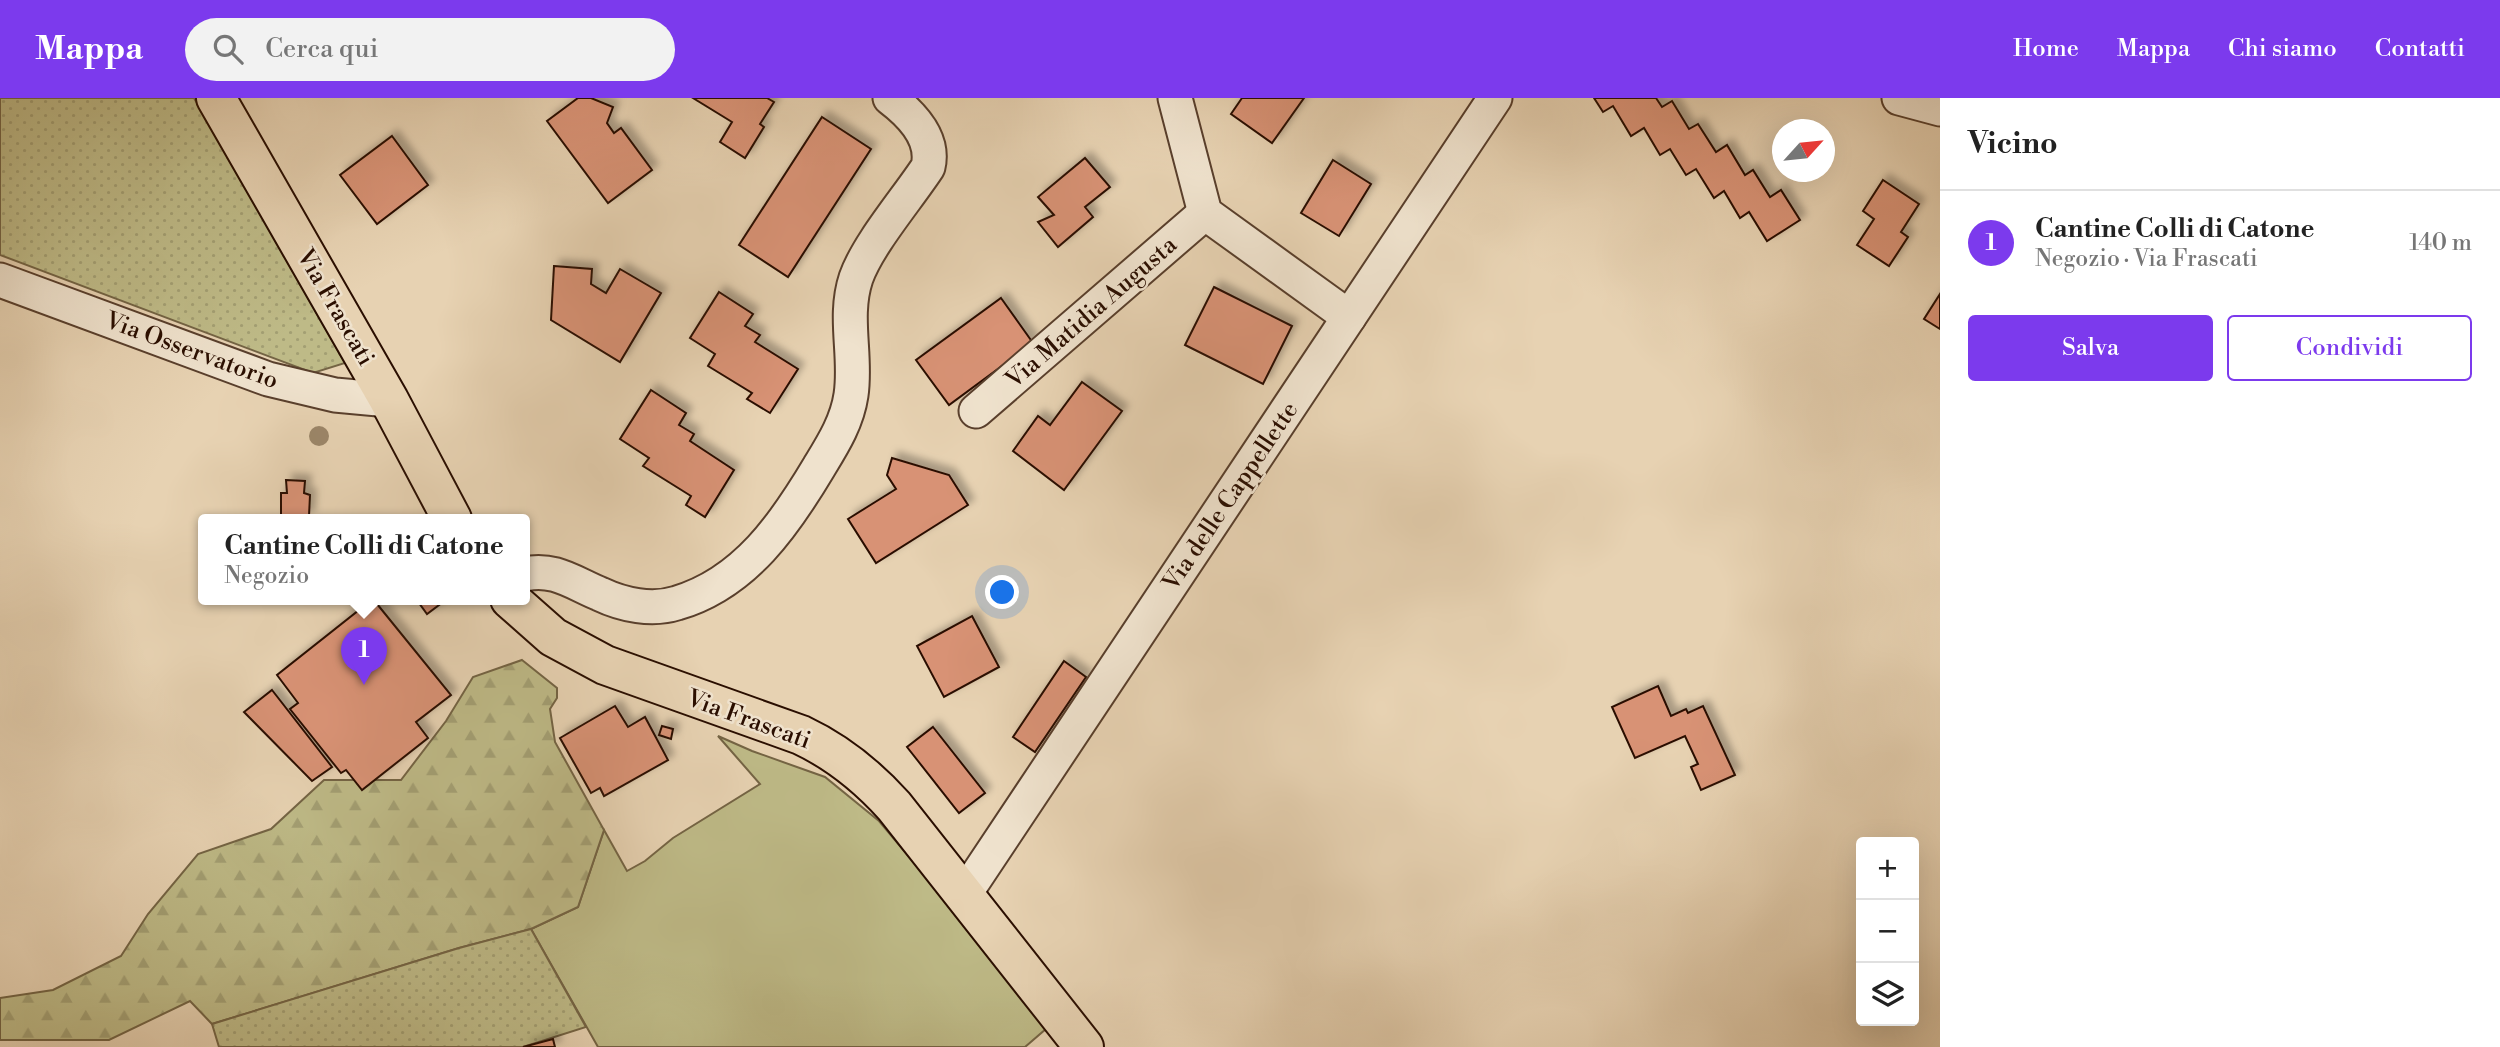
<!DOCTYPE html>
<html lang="it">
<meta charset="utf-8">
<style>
body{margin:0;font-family:"Libre Bodoni",serif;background:#f2f2f2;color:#222}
.controls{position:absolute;right:21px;bottom:21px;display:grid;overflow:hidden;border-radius:7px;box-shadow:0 7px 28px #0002}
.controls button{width:63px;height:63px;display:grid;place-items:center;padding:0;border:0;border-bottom:2px solid #e0e0e0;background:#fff;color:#222;font:35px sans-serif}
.compass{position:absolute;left:1772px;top:21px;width:63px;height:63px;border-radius:50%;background:#fff;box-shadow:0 7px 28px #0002;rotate:63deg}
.you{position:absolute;left:1003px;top:495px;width:24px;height:24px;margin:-18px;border:5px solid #fff;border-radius:50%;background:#1a73e8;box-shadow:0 0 0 10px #1a73e833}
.badge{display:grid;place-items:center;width:46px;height:46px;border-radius:50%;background:#7c3aed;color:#fff;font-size:23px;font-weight:700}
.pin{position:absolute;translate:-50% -58px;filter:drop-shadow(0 2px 4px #0008)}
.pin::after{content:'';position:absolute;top:37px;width:24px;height:21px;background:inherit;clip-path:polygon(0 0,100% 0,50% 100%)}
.popup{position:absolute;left:198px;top:416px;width:332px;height:91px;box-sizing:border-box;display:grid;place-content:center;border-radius:7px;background:#fff;filter:drop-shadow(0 2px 5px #0005);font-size:23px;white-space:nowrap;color:#767676}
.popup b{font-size:26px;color:#222}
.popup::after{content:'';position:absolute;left:50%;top:100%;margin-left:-14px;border:14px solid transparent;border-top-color:#fff}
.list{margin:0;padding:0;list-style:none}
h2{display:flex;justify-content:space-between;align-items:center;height:91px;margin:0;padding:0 28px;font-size:30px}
h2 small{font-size:23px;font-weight:400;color:#767676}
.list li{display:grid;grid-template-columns:46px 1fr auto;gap:21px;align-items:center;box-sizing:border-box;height:105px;padding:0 28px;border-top:2px solid #e0e0e0}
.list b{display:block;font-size:26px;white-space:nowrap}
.list p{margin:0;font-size:23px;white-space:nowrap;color:#767676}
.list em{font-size:23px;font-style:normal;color:#767676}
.actions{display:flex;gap:14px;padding:21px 28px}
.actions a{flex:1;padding:16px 0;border:2px solid #7c3aed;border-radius:7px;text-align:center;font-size:24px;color:#7c3aed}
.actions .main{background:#7c3aed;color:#fff}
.icon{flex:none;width:38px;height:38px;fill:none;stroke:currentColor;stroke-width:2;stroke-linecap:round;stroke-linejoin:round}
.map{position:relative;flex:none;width:1940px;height:949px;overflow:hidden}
header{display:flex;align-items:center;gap:42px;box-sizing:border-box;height:98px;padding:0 35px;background:#7c3aed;color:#fff}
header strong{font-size:33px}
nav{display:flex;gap:38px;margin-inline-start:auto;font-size:24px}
.search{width:490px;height:63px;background:#f2f2f2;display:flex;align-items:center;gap:18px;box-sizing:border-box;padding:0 24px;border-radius:38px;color:#767676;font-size:26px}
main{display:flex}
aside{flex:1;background:#fff}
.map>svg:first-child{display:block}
.grass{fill:#beba87;stroke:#746444;stroke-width:2}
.forest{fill:url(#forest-firs);stroke:#746444;stroke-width:2}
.park{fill:url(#park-dots);stroke:#746444;stroke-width:2}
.building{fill:#d89275;stroke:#2a0e00;stroke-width:2;filter:url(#shadow)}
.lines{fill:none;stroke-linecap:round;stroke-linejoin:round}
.street-casing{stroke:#593f2c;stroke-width:37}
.primary-casing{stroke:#2a0e00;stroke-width:42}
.street{stroke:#efe2cd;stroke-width:33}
.primary{stroke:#e7d2b2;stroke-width:38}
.tree{fill:#9c876a}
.labels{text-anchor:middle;stroke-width:5;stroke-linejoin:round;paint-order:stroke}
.street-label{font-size:24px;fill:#2a0e00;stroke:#efe2cd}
</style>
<header>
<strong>Mappa</strong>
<div class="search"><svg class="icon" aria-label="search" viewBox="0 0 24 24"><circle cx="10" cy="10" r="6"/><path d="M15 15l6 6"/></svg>Cerca qui</div>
<nav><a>Home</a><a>Mappa</a><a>Chi siamo</a><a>Contatti</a></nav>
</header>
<main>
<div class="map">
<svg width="1940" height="949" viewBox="0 0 1940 949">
<defs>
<pattern id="forest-firs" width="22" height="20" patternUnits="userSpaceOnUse" patternTransform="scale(1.75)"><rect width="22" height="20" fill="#beba87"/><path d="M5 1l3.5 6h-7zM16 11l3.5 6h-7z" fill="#a39f73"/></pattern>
<pattern id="park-dots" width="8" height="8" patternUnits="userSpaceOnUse" patternTransform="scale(1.75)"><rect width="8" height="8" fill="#beba87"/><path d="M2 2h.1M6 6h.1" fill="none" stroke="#a39f73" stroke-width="1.8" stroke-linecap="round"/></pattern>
<filter id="shadow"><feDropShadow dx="6" dy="-6" stdDeviation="3.5" flood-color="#0004"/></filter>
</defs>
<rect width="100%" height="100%" fill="#e7d2b2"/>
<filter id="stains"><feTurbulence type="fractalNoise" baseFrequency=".00286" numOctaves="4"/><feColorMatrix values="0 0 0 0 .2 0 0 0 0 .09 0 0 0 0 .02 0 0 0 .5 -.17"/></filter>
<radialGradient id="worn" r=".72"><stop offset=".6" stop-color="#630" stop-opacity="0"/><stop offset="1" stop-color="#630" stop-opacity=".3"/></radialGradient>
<polygon class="grass" points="718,638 752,653 825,679 879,723 915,766 925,770 1047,930 1025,949 598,949 531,831 578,809 604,732 627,773 645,763 673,740 760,686"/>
<polygon class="forest" points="522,562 557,590 557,600 550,611 555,644 604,732 578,809 531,831 459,850 212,926 190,903 109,942 0,942 0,900 53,892 121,858 148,816 198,756 271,731 324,682 401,682 446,623 473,579"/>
<g class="park">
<polygon points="0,0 194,0 345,265 313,275 0,157"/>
<polygon points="531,831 586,929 523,949 219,949 212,926 459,850"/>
</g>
<g class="building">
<polygon points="578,0 591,0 613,9 607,25 614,35 621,30 652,72 608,105 547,23"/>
<polygon points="693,0 767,0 774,4 760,26 764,29 745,60 720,44 732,24"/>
<polygon points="1242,0 1304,0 1272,45 1231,16"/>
<polygon points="1594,0 1656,0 1662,9 1672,3 1689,31 1698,26 1716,54 1727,47 1745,77 1753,72 1770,99 1781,92 1800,122 1767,143 1749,114 1740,120 1724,93 1714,100 1696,71 1686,77 1670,51 1660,57 1644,30 1631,38 1613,8 1603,14"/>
<polygon points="822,19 871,51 788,179 739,147"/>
<polygon points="392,38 428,87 377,126 340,77"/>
<polygon points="1085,60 1110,89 1085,109 1093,119 1058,149 1038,124 1054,117 1038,99"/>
<polygon points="1333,62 1371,86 1339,138 1301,115"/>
<polygon points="1883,82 1919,106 1901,134 1908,139 1889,168 1857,147 1874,121 1863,113"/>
<polygon points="554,168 592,171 591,186 606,195 620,171 661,195 620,264 551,222"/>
<polygon points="1214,189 1292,228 1263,286 1185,247"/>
<polygon points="719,194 753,216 745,228 760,237 755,244 798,271 770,315 747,301 752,295 708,268 715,256 690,240"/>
<polygon points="1940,196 1940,231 1924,221"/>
<polygon points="1001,200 1033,245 949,307 916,262"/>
<polygon points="1082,284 1122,313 1064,392 1013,353 1038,318 1050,327"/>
<polygon points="651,292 686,315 679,327 694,336 690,343 734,372 705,419 686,407 691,398 643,368 649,360 620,341"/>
<polygon points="892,360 949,377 968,407 876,465 848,421 896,391 887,377"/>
<polygon points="286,382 305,383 304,395 310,397 309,418 301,418 300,421 281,421 281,395 287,395"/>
<polygon points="373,501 451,597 416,624 428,640 362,692 346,672 341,675 290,611 298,605 277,577"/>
<polygon points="425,501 447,501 427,516 419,505"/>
<polygon points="972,518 999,569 944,599 917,548"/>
<polygon points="1064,563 1086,579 1035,654 1013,639"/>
<polygon points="1658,588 1671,618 1686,611 1688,615 1703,608 1735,677 1701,692 1691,669 1698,666 1685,638 1635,660 1612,609"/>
<polygon points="272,592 332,669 312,683 244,614"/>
<polygon points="615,608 628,629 645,619 668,662 604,698 600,690 591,695 560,640"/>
<polygon points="662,628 673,631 671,641 659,637"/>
<polygon points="933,629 985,695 959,715 907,649"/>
<polygon points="553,941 555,949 523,949"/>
</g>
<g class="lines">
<g class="street-casing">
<g id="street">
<polyline points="1175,0 1205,115 1349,219"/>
<polyline points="1899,0 1940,11"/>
<polyline points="0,182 268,281 335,297 389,302"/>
<polyline points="976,313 1205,115"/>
<path d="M525,476C554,469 575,486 600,496C623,507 652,513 677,505C745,485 785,426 819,369C833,346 847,324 851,297C857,258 843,219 856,180C868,146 907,101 928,69C935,40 911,16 890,0"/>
<polyline points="964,797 1495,0"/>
</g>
</g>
<g class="primary-casing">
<g id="primary">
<polyline points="216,0 389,302 452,421"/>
<path d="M510,501L553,539L605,567L801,637C837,654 867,678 894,708L1084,949"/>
</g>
</g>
<use href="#street" class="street"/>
<use href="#primary" class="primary"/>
</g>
<circle class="tree" cx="319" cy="338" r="10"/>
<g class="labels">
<g class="street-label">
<text transform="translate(336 209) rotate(60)" y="8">Via Frascati</text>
<text transform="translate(1091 214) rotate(-41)" y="8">Via Matidia Augusta</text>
<text transform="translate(192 252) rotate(20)" y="8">Via Osservatorio</text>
<text transform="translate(1230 398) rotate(-56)" y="8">Via delle Cappellette</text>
<text transform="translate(749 621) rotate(20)" y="8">Via Frascati</text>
</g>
</g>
<rect width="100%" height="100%" filter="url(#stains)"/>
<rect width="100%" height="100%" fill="url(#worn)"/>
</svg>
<div class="controls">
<button>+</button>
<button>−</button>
<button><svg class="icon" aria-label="layers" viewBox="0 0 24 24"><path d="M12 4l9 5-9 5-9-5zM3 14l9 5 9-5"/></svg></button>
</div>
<svg class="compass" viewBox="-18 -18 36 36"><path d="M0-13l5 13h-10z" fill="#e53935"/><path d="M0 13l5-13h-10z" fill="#767676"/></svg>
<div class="you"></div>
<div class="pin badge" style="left:364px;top:587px">1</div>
<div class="popup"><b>Cantine Colli di Catone</b>Negozio</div>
</div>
<aside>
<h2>Vicino<small></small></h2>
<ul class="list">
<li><span class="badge">1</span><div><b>Cantine Colli di Catone</b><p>Negozio · Via Frascati</p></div><em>140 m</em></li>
</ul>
<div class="actions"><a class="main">Salva</a><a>Condividi</a></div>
</aside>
</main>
